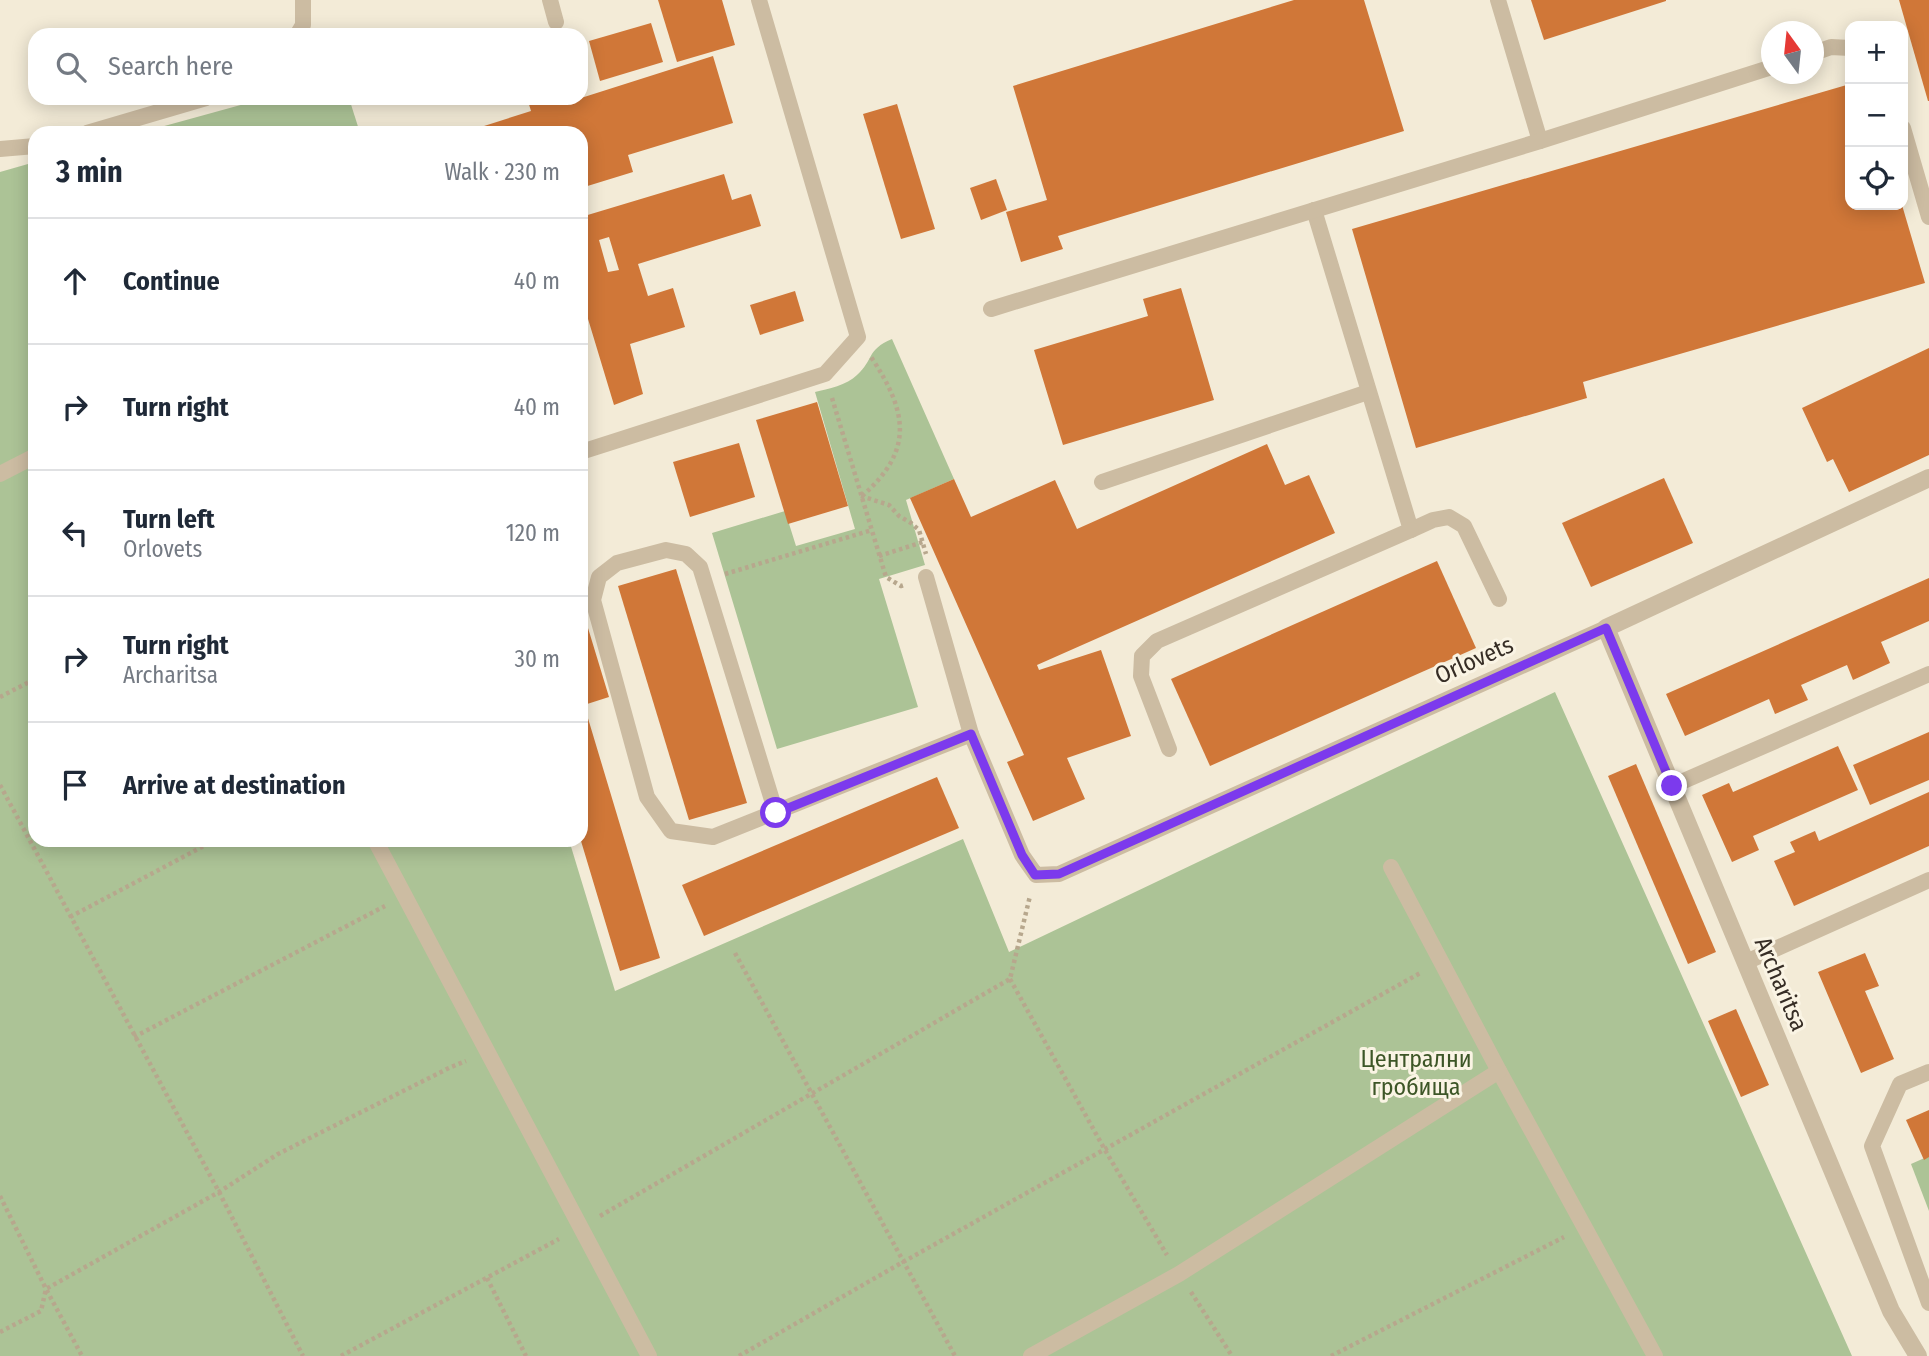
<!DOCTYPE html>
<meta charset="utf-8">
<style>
body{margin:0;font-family:"Fira Sans Condensed",sans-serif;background:#f2f2f3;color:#1f2937}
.controls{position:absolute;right:21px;top:21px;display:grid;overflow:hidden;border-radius:14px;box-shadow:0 4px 18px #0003}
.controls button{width:63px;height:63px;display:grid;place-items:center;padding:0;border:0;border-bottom:2px solid #e0e1e3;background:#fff;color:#1f2937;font:35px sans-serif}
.compass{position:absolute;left:1761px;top:21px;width:63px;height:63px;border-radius:50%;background:#fff;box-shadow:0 4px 18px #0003;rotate:345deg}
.stop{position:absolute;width:21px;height:21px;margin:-16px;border:5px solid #7c3aed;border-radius:50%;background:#fff}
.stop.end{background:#7c3aed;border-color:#fff;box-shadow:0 2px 7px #0008}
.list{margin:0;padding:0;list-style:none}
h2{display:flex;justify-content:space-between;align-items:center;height:91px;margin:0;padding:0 28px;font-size:30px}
h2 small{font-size:23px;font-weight:400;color:#747a83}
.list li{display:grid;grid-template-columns:46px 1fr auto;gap:21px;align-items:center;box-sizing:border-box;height:126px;padding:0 28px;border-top:2px solid #e0e1e3}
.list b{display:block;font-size:26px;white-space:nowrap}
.list p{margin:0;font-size:23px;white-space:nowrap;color:#747a83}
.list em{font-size:23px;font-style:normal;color:#747a83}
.icon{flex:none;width:38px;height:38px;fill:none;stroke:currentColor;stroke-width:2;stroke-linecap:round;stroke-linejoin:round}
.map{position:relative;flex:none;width:1929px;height:1356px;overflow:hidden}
.search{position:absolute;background:#fff;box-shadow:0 4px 18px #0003;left:28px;top:28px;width:560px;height:77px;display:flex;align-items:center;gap:18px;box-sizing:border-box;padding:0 24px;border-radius:21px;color:#747a83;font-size:26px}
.panel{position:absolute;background:#fff;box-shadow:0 4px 18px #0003;left:28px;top:126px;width:560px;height:721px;border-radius:21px}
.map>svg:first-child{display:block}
.green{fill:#acc396}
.building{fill:#d07738;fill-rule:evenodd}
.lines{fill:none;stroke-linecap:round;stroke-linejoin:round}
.path{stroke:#b7a78d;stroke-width:4.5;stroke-dasharray:3.5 3.5;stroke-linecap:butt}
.service{stroke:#ccbca2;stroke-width:16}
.minor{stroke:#ccbca2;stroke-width:18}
.route{stroke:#7c3aed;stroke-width:9}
.labels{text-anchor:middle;stroke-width:6;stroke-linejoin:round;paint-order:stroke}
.street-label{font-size:24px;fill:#362d25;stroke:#faf4e4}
.park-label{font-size:24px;fill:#3d5627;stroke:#faf4e4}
</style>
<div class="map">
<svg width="1929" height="1356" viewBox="0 0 1929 1356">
<rect width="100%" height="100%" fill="#f3ebd7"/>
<g class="green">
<polygon points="266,98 349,98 360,133 139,133"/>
<polygon points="35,162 35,840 569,840 615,991 963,839 1009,952 1555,692 1852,1356 0,1356 0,172"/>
<path d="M892,339L954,479L906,500L925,565L879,579L918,707L777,749L712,533L785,511L796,546L855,529L815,392C828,389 847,385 857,375C874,360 866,350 892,339Z"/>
<polygon points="1929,1156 1929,1211 1911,1164"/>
</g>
<g class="building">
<polygon points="658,0 722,0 735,45 677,62"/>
<polygon points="1294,0 1364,0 1404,131 1058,236 1063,249 1021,262 1006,212 1047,200 1013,86"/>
<polygon points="1531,0 1666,0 1666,1 1544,40"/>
<polygon points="1899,0 1929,0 1929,101 1928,101"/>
<polygon points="651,23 663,62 600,81 589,41"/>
<polygon points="713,56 733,123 628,155 633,172 581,188 581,133 462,133 531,111 527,98 581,98"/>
<polygon points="1850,84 1850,205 1902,205 1925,283 1583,382 1587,398 1416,448 1352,229"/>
<polygon points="897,104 935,229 901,239 863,114"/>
<path d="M724,174L732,200L751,194L761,226L638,264L648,296L673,288L685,327L630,344L643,394L614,405L585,309L581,310V217ZM609,237L619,270L608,272L599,240Z"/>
<polygon points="996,179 1007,210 981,220 970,188"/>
<polygon points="1181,288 1214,400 1063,445 1034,350 1148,316 1143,299"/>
<polygon points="795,291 804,321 760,335 750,305"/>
<polygon points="1929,348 1929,455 1849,492 1833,459 1827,462 1802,408"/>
<polygon points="817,402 848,506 788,524 756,420"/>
<polygon points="739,443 755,497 690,517 673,462"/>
<polygon points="1267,444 1285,485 1309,475 1335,533 1037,665 1039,670 1101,650 1131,736 1067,758 1085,799 1033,821 1007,762 1024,755 910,498 954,479 971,517 1055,480 1077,529"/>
<polygon points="1664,478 1693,543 1591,587 1562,523"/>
<polygon points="1437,561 1476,648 1210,766 1171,679"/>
<polygon points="676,569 747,803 689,820 618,586"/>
<polygon points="1929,578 1929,621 1881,642 1890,663 1853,680 1847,665 1801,685 1808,700 1775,714 1769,699 1685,736 1666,694"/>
<polygon points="581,605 609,697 584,705 660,958 620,971 581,841"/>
<polygon points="1929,732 1929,780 1870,805 1853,765"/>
<polygon points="1838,746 1858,790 1753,836 1759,850 1732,862 1702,795 1729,783 1733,792"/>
<polygon points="1636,764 1716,952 1688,964 1608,776"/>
<polygon points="937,777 959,828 704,936 682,885"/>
<polygon points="1929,792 1929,846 1794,906 1774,861 1795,852 1790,842 1815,831 1819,841"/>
<polygon points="1865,953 1879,986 1865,991 1894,1059 1861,1073 1818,972"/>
<polygon points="1736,1009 1769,1085 1741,1097 1708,1021"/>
<polygon points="1929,1110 1929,1157 1924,1160 1906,1120"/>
</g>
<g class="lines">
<g class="path">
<polyline points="832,398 886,577 901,586 904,585"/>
<polyline points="861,496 889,505 899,516 911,523 919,530 926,554"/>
<path d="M862,496C915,450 907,411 871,357"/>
<polyline points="879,556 923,542"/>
<polyline points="725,574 872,530"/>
<polyline points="0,697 35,679"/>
<polyline points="0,785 219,1192 303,1356"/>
<polyline points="70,917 215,840"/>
<polyline points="735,953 955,1356"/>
<polyline points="1010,979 1105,1150 1167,1255"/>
<polyline points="134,1037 385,906"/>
<polyline points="0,1196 46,1289 82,1356"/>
<polyline points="600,1216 1010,979 1030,896"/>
<polyline points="487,1278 526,1356"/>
<polyline points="1191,1292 1232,1356"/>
<polyline points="0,1332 41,1311 46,1289 219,1192 278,1154 451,1067 466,1061"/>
<polyline points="341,1356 559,1239"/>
<polyline points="739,1356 903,1262 1422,972"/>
<polyline points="1331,1356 1564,1237"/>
</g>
<g class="service">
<polyline points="550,0 556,22"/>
<polyline points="1498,0 1540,141"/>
<polyline points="297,35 303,25 303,0"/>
<polyline points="1814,53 1831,47 1850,48"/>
<polyline points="1903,128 1929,217"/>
<polyline points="87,133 206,98"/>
<polyline points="0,149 35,146"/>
<polyline points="1314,210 1411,530 1433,520 1449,517 1464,526 1499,599"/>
<polyline points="991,309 1540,141 1772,67"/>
<polyline points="581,452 825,374 858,337 759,0"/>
<polyline points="0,474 35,456"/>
<polyline points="1102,482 1368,392"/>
<polyline points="926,577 971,734 1022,855 1036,875 1059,874 1606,628"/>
<polyline points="1169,749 1141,676 1142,656 1157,641 1411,530"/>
<polyline points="1672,786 1929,674"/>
<polyline points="776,813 700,567 686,554 666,550 617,563 599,577 593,600 647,797 671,831 713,837 971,734"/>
<polyline points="375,840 649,1356"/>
<polyline points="1391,867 1499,1071 1655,1356"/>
<polyline points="1746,962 1929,880"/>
<polyline points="1929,1072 1900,1084 1872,1146 1929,1303"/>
<polyline points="1031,1356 1179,1274 1499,1071"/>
</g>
<polyline class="minor" points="1918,1356 1891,1311 1606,628 1929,478"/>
</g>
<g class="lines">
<polyline class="route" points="776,813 971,734 1022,855 1035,875 1059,874 1606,628 1672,786"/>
</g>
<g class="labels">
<g class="street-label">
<text transform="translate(1474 660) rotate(-24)" y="8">Orlovets</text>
<text transform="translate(1781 984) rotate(67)" y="8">Archaritsa</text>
</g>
<g class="park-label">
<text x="1416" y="1067">Централни<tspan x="1416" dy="28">гробища</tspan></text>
</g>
</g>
</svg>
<div class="controls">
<button>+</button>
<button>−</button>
<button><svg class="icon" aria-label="locate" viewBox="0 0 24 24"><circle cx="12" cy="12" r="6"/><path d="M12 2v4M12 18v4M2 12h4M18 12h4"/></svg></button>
</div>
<svg class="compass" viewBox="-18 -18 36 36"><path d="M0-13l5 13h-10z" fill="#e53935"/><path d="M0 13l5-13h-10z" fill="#747a83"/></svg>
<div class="stop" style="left:776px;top:813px"></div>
<div class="stop end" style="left:1672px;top:786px"></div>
<div class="search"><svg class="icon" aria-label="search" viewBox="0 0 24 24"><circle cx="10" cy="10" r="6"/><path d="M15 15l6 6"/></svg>Search here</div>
<section class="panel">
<h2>3 min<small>Walk · 230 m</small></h2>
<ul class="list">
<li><svg class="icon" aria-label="ahead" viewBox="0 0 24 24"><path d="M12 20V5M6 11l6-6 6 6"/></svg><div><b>Continue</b></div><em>40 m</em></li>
<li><svg class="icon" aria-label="right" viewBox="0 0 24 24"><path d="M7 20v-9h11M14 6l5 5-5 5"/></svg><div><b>Turn right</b></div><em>40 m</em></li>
<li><svg class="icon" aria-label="left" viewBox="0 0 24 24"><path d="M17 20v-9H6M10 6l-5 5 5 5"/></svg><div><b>Turn left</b><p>Orlovets</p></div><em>120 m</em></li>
<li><svg class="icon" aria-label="right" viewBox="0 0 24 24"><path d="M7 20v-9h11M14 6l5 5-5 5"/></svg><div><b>Turn right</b><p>Archaritsa</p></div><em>30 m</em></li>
<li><svg class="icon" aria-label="arrive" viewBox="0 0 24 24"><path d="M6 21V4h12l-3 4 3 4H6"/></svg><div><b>Arrive at destination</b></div></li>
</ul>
</section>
</div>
